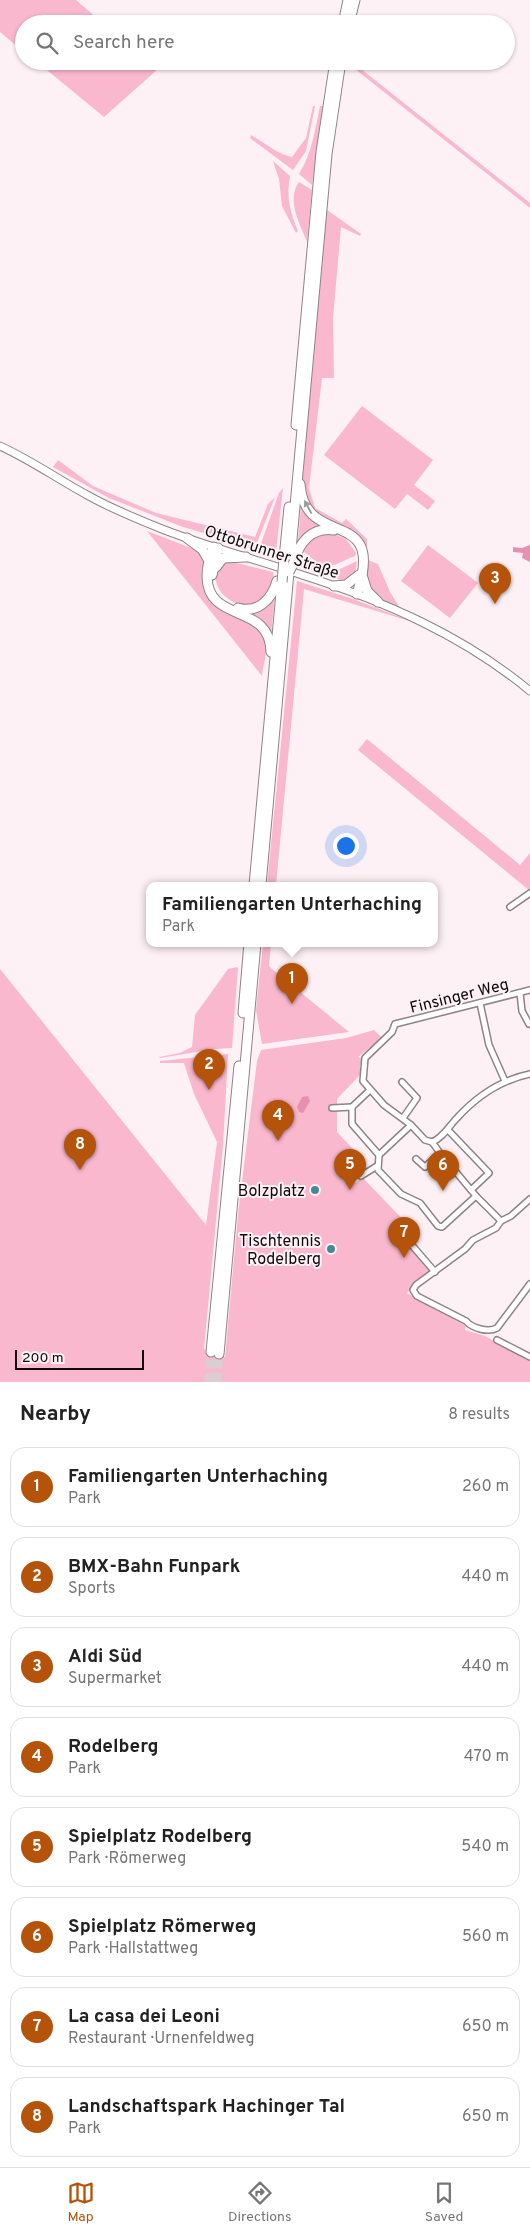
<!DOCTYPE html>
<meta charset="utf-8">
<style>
body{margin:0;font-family:Overpass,sans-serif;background:#f2f2f2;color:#222}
.scale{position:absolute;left:15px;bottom:12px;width:129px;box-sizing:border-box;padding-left:5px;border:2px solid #0f0b0d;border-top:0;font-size:14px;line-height:18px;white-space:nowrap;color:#0f0b0d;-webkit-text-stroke:4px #fef1f5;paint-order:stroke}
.you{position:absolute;left:345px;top:845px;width:18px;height:18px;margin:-12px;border:4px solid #fff;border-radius:50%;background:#1a73e8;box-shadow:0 0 0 8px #1a73e833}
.badge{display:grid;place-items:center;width:32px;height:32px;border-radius:50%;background:#b45309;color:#fff;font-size:16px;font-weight:700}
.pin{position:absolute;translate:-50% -41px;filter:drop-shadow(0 1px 2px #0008)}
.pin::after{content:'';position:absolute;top:26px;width:18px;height:15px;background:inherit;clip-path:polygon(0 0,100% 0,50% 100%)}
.popup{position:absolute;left:146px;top:882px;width:292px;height:65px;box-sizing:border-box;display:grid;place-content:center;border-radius:10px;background:#fff;filter:drop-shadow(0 1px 4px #0005);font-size:16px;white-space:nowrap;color:#767676}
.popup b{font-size:19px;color:#222}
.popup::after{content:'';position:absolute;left:50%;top:100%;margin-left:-10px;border:10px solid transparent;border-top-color:#fff}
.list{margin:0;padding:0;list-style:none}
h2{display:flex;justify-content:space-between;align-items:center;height:65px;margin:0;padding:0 20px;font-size:21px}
h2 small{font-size:16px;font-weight:400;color:#767676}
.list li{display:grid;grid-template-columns:32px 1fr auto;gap:15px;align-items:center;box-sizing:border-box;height:80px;margin:0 10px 10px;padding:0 10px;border:1px solid #e0e0e0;border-radius:15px}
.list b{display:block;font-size:19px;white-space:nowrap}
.list p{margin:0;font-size:16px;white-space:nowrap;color:#767676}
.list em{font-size:16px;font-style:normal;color:#767676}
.icon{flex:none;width:28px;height:28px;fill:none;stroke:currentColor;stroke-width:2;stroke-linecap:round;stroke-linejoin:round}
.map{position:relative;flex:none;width:530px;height:1382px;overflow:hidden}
.search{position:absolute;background:#fff;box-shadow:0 1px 4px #0004;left:15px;right:15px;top:15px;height:55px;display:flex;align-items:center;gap:12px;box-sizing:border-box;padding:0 18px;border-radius:28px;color:#767676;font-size:19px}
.sheet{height:785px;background:#fff}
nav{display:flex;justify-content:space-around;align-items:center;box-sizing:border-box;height:70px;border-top:1px solid #e0e0e0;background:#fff;font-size:14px;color:#767676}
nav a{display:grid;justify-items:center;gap:2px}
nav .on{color:#b45309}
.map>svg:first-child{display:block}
.green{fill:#f9b8ce}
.water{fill:#e890af}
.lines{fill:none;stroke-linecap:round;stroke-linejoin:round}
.motorway-tunnel{stroke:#daced2;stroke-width:9;stroke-dasharray:9 4.5;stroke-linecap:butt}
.minor-casing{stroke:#8f8386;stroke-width:8}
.secondary-casing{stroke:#8f8386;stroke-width:9}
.motorway-casing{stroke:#8f8386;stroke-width:11}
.minor{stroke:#fff;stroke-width:5}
.secondary{stroke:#fff;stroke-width:7}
.motorway{stroke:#fff;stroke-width:9}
.motorway-bridge-casing{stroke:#8f8386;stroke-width:11;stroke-linecap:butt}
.motorway-bridge{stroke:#fff;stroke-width:9}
.oneway{fill:#9f9d9e}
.poi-dot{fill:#448a94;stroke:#fef1f5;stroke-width:2}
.labels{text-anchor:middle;stroke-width:4;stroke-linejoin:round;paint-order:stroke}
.street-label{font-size:16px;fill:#0f0b0d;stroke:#fef1f5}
.poi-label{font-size:16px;fill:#0f0b0d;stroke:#fef1f5;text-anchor:end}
</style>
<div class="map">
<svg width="530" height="1382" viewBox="0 0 530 1382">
<rect width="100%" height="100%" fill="#fef1f5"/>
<g class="green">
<polygon points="0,0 76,0 104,24 24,24 24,52 0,32"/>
<polygon points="36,61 149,61 158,69 104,117"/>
<polygon points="351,61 530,203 530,208 350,65"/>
<path d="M313,106H315L306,151L293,170L250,138L251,135C265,143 277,154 292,157L306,138Z"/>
<path d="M320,106H323L312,185L299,174C312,153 315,130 320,106Z"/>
<path d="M273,161L290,176C286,197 290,212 298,231L296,233L282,206L279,179Z"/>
<path d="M299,182L312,190L307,242C300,224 286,200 299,182Z"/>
<polygon points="327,210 361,234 360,236 341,227 333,318 334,378 322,378 309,488 315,508 342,523 346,519 367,539 367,553 365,553 361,544 315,516 302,488 315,331"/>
<polygon points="362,406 433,460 414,485 435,501 428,510 407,494 395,509 324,455"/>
<polygon points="58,460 93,486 156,513 255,537 268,504 275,497 255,548 183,527 109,498 53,467"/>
<polygon points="283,488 276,551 259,549 279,493"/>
<polygon points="301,504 306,513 322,526 311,530 298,542"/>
<path d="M147,531L199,551L205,563L211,598C229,608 264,620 266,645C267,655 263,666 262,676Z"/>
<path d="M330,532L346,539L356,553L355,556C327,567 329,574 302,550L313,537Z"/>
<polygon points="428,545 478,583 450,618 401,581"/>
<polygon points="300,556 329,572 336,571 357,561 355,575 349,580 343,581 300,566"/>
<path d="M224,560L273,572C275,580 272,588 266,594C263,597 258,602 254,604C236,611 209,589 217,570C218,567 222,563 224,560Z"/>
<path d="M368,560L378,564L390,592L400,608C387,602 370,597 366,581C365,574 368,567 368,560Z"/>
<polygon points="297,581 353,599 416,623 304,589 276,885 267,885"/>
<polygon points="275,595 271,635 248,613"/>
<polygon points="367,739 520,865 530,853 530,891 358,750"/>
<polygon points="263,943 271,943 269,966 272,969 349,1032 262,1044 256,1010"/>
<polygon points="237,967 238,968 232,1048 214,1049 160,1058 159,1057 180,1053 192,1047 195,1015 228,969"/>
<polygon points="0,969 206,1225 217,1142 194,1094 184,1063 160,1063 160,1061 228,1054 223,1146 204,1349 225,1357 238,1214 257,1061 261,1050 346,1038 374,1030 382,1038 358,1057 361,1058 360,1075 337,1099 337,1132 357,1153 358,1159 367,1169 354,1181 356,1183 362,1177 411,1228 402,1237 432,1271 413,1285 407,1293 466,1326 465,1330 485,1336 530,1360 530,1382 0,1382"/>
</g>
<g class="water">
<polygon points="530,545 530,562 522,558 523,553 513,552 513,547 522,548"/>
<polygon points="308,1096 310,1101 303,1113 299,1112 297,1107 302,1097"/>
</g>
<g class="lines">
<g class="motorway-tunnel">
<polyline points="209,1382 211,1352"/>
<polyline points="217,1382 219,1354"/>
</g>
<g class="minor-casing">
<g id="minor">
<polyline points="510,907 530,893"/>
<path d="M530,990L395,1024L392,1032L365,1058L363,1081L384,1105L411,1125L425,1140L432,1142C443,1138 449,1126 457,1118C477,1096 501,1080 530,1074"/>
<polyline points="520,993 522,1011 529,1024"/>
<polyline points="480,1003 489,1045 505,1081"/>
<polyline points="402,1082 417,1098 403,1118"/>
<polyline points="352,1107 370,1090"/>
<polyline points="332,1108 352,1107 352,1124 379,1155"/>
<polyline points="448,1130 489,1173 471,1190"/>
<polyline points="432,1142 440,1153"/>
<polyline points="379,1155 378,1170 401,1194 420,1203 438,1226 442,1227 476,1196"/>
<polyline points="379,1155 411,1125"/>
<polyline points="416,1159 425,1167 440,1153 476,1196 501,1221"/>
<polyline points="361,1176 377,1166"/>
<path d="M530,1199L511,1216L501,1221L496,1228L473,1240L465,1249L416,1285L413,1290L417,1296L466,1321C472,1328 488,1333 497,1328L530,1284"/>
<polyline points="404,1236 435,1272"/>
<polyline points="497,1340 530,1357"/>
</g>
</g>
<g class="secondary-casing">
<path id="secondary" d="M0,446C31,460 59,480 89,496C112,509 137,519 162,529C208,547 255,559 302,575C384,601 464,636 530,691"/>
</g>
<g class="motorway-casing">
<g id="motorway">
<polyline points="343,24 348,0"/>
<polyline points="349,24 355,0"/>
<polyline points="296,425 321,152 335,61"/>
<path d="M300,484C305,552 387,503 357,594"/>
<polyline points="187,538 202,549 208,559"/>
<path d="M214,547C209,557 207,566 207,577C208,624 270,602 271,652"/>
<polyline points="284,559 289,507"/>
<polyline points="290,561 327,154 341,61"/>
<path d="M294,562C299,542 312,527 334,530"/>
<polyline points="216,567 223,558 246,557"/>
<polyline points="212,575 218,548"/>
<polyline points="363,578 367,591 378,602"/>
<polyline points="334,586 346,585 359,575"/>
<path d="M238,608C258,614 272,599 277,581"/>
<polyline points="254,885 282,582"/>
<polyline points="261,885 289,572"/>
<polyline points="243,1013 249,943"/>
<polyline points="211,1352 239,1066"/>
<polyline points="219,1354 256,943"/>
</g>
</g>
<use href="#minor" class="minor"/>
<use href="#secondary" class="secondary"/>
<use href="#motorway" class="motorway"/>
<g class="motorway-bridge-casing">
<g id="motorway-bridge">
<polyline points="289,572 294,562"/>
<polyline points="282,582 284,559"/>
</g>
</g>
<use href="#motorway-bridge" class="motorway-bridge"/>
</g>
<defs><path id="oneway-solid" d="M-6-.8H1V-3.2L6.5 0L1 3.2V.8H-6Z" transform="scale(1.25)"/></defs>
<use class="oneway" href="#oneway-solid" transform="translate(308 507) rotate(-118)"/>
<g class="poi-dot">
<circle cx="315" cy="1190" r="5"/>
<circle cx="331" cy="1249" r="5"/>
</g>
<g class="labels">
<g class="street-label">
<text transform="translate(272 551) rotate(18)" y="6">Ottobrunner Straße</text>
<text transform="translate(459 995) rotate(-14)" y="6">Finsinger Weg</text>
</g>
<g class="poi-label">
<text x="305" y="1196">Bolzplatz</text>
<text x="321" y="1246">Tischtennis<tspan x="321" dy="18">Rodelberg</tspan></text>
</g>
</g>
</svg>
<div class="scale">200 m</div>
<div class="you"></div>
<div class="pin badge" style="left:292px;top:1004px">1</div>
<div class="popup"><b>Familiengarten Unterhaching</b>Park</div>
<div class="pin badge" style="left:209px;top:1090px">2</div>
<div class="pin badge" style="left:495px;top:604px">3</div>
<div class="pin badge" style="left:278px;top:1141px">4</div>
<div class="pin badge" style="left:350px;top:1190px">5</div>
<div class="pin badge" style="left:443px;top:1191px">6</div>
<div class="pin badge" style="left:404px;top:1258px">7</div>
<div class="pin badge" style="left:80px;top:1170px">8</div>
<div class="search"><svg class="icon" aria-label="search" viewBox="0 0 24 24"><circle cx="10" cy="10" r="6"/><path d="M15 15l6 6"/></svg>Search here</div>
</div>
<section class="sheet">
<h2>Nearby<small>8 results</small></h2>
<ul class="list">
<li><span class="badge">1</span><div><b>Familiengarten Unterhaching</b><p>Park</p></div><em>260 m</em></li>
<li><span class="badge">2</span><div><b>BMX-Bahn Funpark</b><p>Sports</p></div><em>440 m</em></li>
<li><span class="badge">3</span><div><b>Aldi Süd</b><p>Supermarket</p></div><em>440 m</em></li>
<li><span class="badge">4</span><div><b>Rodelberg</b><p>Park</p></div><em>470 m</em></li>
<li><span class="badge">5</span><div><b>Spielplatz Rodelberg</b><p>Park · Römerweg</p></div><em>540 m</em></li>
<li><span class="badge">6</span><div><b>Spielplatz Römerweg</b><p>Park · Hallstattweg</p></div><em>560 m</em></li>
<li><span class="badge">7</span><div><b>La casa dei Leoni</b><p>Restaurant · Urnenfeldweg</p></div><em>650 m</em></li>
<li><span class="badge">8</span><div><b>Landschaftspark Hachinger Tal</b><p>Park</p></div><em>650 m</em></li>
</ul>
</section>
<nav>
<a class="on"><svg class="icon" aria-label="map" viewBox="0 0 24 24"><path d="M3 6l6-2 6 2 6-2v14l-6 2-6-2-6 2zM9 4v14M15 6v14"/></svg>Map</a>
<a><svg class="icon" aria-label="directions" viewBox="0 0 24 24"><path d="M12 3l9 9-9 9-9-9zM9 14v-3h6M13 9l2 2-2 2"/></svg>Directions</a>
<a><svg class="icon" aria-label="saved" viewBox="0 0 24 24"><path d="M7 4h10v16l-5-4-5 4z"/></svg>Saved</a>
</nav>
